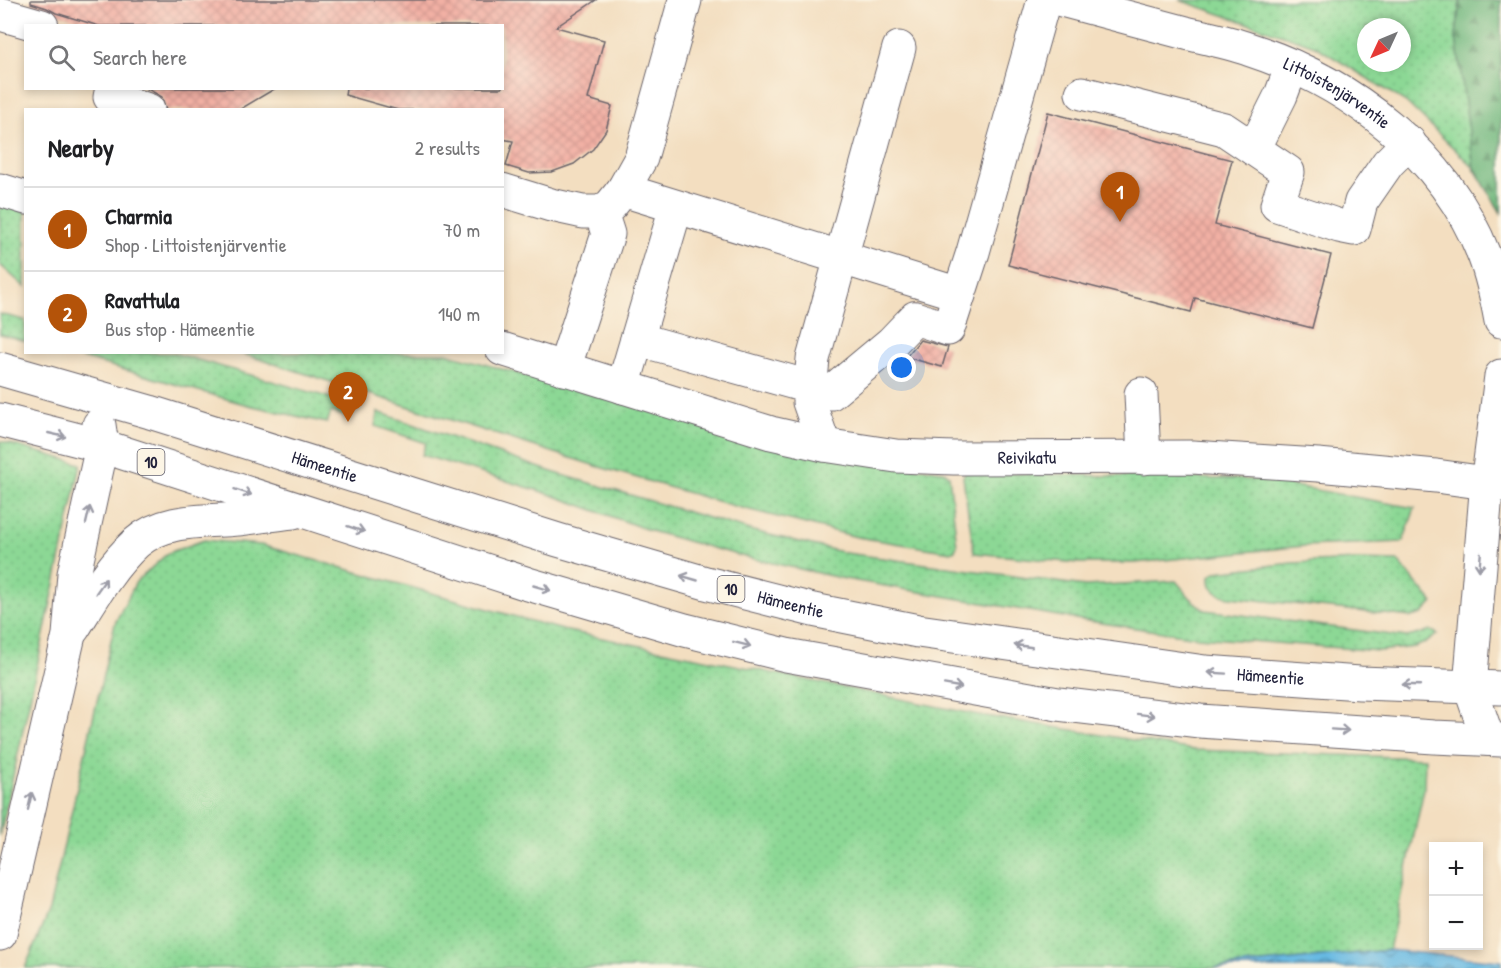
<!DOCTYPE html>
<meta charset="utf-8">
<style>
body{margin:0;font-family:"Patrick Hand",sans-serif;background:#f6f6f6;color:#202124}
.controls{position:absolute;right:18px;bottom:18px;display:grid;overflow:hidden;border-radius:0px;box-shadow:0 3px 9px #0003}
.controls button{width:54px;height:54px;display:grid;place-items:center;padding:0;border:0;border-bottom:2px solid #e0e0e0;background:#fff;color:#202124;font:30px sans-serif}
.compass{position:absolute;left:1357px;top:18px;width:54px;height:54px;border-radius:50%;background:#fff;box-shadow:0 3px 9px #0003;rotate:226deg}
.you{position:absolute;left:902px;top:368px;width:21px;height:21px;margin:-15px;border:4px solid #fff;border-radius:50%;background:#1a73e8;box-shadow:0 0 0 9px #1a73e833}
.badge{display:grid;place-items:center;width:39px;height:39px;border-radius:50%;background:#b45309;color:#fff;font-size:20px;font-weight:700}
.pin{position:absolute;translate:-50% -50px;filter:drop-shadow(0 2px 3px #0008)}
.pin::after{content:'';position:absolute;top:32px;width:21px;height:18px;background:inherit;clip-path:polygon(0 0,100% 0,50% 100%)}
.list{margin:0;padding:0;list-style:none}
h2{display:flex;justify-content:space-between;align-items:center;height:78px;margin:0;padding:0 24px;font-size:26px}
h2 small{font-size:20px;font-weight:400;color:#757577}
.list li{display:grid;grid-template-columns:39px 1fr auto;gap:18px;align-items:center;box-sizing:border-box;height:84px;padding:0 24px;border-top:2px solid #e0e0e0}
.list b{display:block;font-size:22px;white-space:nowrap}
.list p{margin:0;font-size:20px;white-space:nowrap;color:#757577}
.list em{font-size:20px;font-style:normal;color:#757577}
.icon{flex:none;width:33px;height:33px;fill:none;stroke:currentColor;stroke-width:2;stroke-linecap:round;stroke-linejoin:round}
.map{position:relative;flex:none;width:1501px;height:968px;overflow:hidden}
.search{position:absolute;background:#fff;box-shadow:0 3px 9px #0003;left:24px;top:24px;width:480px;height:66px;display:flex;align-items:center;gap:15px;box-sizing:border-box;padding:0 21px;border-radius:0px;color:#757577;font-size:22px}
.panel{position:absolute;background:#fff;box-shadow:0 3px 9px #0003;left:24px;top:108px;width:480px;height:246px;border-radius:0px}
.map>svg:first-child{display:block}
.grass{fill:url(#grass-dots);stroke:#577d68;stroke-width:1.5;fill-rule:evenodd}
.forest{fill:url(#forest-firs);stroke:#4a6d5c;stroke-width:1.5}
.water{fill:url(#water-waves);stroke:#456e8f;stroke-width:1.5}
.building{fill:url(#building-cross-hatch)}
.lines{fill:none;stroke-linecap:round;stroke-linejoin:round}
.minor-casing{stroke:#6b646a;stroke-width:35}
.highway-casing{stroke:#6b646a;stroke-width:35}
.minor{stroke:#fff;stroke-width:33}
.highway{stroke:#fff;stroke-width:33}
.oneway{stroke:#9c9ca7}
.labels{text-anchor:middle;stroke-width:4.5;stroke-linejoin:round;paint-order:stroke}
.shield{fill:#fcf5e5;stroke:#63616e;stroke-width:1.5}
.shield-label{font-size:16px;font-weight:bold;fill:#22223b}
.street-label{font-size:18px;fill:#22223b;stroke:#fcf5e5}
</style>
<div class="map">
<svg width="1501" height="968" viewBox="0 0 1501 968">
<defs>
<pattern id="grass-dots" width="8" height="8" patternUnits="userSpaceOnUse" patternTransform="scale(1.5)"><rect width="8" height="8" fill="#8cd895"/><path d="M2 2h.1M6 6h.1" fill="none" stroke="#78b981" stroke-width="1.8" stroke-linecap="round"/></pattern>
<pattern id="forest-firs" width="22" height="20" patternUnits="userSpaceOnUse" patternTransform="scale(1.5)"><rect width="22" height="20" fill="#71b87e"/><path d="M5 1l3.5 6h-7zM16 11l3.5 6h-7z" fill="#5c9568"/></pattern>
<pattern id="water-waves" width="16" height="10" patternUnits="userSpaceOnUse" patternTransform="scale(1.5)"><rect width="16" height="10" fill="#68bae3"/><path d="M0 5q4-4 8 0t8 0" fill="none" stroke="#5597b9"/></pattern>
<pattern id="building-cross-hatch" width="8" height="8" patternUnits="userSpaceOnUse" patternTransform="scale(1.5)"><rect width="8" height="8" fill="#f2b0a4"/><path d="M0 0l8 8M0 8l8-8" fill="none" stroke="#cf978e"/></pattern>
</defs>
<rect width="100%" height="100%" fill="#fcf5e5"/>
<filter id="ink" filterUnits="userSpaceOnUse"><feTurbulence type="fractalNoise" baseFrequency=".0167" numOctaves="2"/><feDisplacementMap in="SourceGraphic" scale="12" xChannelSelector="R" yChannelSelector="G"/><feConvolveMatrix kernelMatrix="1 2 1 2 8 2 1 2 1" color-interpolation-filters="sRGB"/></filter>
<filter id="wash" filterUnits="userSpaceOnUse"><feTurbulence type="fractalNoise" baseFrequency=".008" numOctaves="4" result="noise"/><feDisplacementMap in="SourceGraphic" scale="24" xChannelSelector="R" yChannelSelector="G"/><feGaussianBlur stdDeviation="1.35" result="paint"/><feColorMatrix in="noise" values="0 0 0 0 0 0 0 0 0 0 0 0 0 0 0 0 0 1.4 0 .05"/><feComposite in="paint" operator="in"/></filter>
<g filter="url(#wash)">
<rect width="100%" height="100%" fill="#f3dec0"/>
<g class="grass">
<path d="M1179,0H1460L1456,37L1474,168L1406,102L1315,46ZM1366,27H1402V63H1366Z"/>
<polygon points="0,203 25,211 25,287 0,265"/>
<polygon points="0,314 25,320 25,341 0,334"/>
<polygon points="65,353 174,353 352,404 348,417 331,412 327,423 248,405"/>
<polygon points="240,353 446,353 780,448 943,471 949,475 957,546 955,550 951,552 857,537 734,506 596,466"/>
<polygon points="378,412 552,472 753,531 846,553 1085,586 1176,581 1193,601 1205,610 1407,637 1420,634 1430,630 1438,634 1427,642 1415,647 1379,651 1197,637 1081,620 845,579 745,557 654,532 549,494 422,455 426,443 375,426"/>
<polygon points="0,441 81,464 0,836"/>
<polygon points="965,472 1262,480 1415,508 1403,542 1304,546 1135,563 1078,563 974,553 963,477"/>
<polygon points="204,540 261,545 563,630 974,714 1194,750 1425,758 1424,789 1389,950 1215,968 25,968 49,910 115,623 136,582 168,553"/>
<path d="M1358,560L1398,561L1433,603L1422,614L1411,617L1230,597C1217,595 1209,590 1210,576L1216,572L1292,563Z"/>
</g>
<polygon class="forest" points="1460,0 1501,0 1501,213 1474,168 1456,37"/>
<polygon class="water" points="1389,950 1501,961 1501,968 1215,968"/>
<g id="blocks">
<g class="building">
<polygon points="31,0 596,0 556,27 604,40 588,99 612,106 606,130 593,149 574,164 552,172 529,173 506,166 513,141 502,139 502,110 398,110 345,95 346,88 502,88 502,26 99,26 56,13 47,8 31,3"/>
<polygon points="146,88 276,88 239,110 166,110 162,97"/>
<polygon points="1048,112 1232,160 1215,225 1331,255 1312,328 1195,298 1191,312 1008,265"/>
<polygon points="920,340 948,347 942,367 906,357"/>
</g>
</g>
</g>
<g filter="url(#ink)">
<use href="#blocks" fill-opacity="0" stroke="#6b646a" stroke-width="1.5"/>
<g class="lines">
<g class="minor-casing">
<g id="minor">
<path id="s1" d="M1062,0C1104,11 1145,22 1186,33C1207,38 1228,42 1248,49C1350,82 1444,153 1484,255C1492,276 1497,299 1501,321"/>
<polyline points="0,14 42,26"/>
<polyline points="112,88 110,97 148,110"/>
<polyline points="1082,93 1224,129 1288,172 1277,205 1339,226 1354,229 1361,202 1388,163 1409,142"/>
<polyline points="1254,149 1281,95 1292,66"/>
<polyline points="0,190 26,198"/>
<polyline points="502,190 551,205 583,212 601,212 611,205 623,190 641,158 685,0"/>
<polyline points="623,190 959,294"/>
<polyline points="637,339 831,393 891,343 915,318 948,329 973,252 1044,0"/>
<path id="s2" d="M502,349L771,433L824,445L896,456L954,458L1192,457L1318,465L1436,476L1501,485"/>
<polyline points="564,369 608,234 601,212"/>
<polyline points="623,387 676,207"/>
<polyline points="1141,394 1144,458"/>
<polyline points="824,445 809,402 813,359 899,48"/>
<polyline points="1488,739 1470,687 1486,493 1501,376"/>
</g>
</g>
<g class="highway-casing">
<g id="highway">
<path id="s3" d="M0,369L150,412L558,540L706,583L813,610L918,631L1205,672L1360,683L1501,688"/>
<polyline points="0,420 102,446 528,584 685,630 786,655 1058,704 1200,721 1434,737 1501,740"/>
<path d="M73,629C92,599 110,567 136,543C164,518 203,522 238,519C256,517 274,514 293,512"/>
<polyline points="0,934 69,635 74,574 102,446 99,425"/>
</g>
</g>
<use href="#minor" class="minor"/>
<use href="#highway" class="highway"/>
</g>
<defs><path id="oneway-shaft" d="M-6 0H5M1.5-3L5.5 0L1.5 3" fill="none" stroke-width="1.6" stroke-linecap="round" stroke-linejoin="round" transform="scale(1.5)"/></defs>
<g class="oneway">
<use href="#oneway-shaft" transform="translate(57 435) rotate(13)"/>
<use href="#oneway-shaft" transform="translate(243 492) rotate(18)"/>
<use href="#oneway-shaft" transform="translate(88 515) rotate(-77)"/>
<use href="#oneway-shaft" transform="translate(356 529) rotate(18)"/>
<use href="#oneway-shaft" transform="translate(1480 562) rotate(95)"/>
<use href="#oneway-shaft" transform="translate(689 578) rotate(-164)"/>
<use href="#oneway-shaft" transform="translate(101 586) rotate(-55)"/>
<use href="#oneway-shaft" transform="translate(542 588) rotate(16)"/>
<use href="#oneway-shaft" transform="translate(742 644) rotate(14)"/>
<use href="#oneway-shaft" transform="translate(1023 646) rotate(-172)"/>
<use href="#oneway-shaft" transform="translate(1217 673) rotate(-176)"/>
<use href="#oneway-shaft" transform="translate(1411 685) rotate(-178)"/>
<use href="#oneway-shaft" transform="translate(953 686) rotate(10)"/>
<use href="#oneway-shaft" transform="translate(1146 715) rotate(7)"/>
<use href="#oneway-shaft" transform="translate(1340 730) rotate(4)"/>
<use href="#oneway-shaft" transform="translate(30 801) rotate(-77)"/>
</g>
</g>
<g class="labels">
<g class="shield">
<rect x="137.5" y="449" width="27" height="26" rx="4.5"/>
<rect x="717.5" y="576" width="27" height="26" rx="4.5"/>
</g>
<g class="shield-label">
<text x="151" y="468">10</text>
<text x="731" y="595">10</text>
</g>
<g class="street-label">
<text dy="6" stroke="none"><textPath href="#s1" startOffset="292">Littoistenjärventie</textPath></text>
<text dy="6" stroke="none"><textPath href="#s2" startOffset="540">Reivikatu</textPath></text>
<text dy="6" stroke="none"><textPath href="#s3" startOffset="339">Hämeentie</textPath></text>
<text dy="6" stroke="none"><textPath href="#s3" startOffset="825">Hämeentie</textPath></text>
<text dy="6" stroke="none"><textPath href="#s3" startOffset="1311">Hämeentie</textPath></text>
</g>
</g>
</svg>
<div class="controls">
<button>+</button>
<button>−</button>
</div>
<svg class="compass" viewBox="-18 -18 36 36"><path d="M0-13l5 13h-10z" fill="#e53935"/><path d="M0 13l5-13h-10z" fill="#757577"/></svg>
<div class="you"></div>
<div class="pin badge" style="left:1120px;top:222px">1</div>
<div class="pin badge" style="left:348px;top:422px">2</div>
<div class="search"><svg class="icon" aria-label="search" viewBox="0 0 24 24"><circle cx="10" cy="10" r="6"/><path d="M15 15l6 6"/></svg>Search here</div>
<section class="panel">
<h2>Nearby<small>2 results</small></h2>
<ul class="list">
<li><span class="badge">1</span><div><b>Charmia</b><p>Shop · Littoistenjärventie</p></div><em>70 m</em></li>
<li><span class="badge">2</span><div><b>Ravattula</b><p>Bus stop · Hämeentie</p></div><em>140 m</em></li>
</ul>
</section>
</div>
